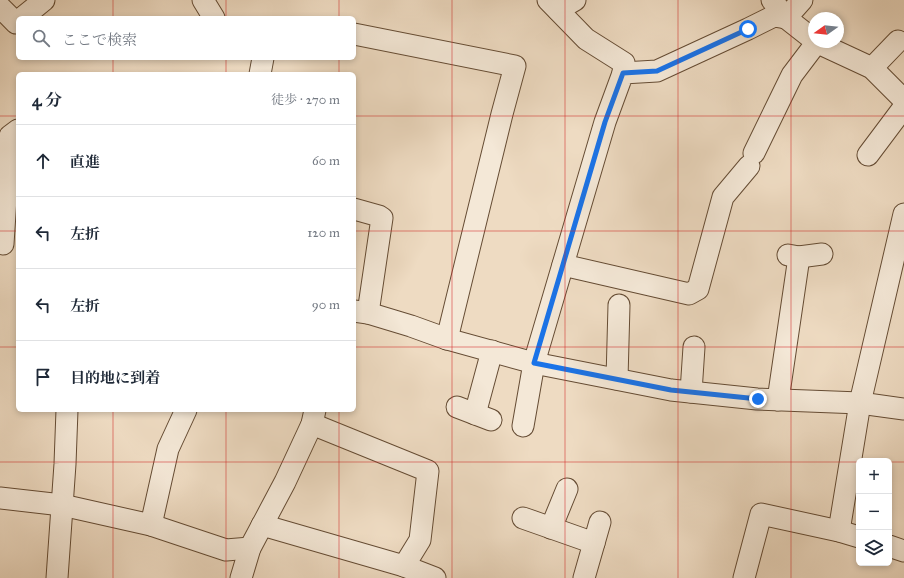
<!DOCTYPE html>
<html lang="ja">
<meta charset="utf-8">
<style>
body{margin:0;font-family:"IM FELL Great Primer","Noto Serif JP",serif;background:#f6f6f7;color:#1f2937}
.controls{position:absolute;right:12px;bottom:12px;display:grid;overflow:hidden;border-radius:6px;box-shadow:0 2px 6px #0003}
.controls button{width:36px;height:36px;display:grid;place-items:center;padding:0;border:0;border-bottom:1px solid #e0e1e3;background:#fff;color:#1f2937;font:20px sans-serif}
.compass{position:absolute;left:808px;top:12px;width:36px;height:36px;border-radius:50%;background:#fff;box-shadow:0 2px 6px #0003;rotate:255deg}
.stop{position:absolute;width:12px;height:12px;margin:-9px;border:3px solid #1a73e8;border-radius:50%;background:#fff}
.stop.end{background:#1a73e8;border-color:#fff;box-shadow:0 1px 4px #0008}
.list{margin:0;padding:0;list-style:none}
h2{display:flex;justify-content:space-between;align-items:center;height:52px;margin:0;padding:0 16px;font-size:17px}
h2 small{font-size:13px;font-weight:400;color:#747a83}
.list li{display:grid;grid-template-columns:26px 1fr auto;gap:12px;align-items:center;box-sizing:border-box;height:72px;padding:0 16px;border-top:1px solid #e0e1e3}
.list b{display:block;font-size:15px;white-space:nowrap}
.list em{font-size:13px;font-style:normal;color:#747a83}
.icon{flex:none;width:22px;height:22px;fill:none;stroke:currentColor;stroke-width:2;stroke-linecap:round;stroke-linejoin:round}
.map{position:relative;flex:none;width:904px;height:578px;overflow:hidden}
.search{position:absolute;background:#fff;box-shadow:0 2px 6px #0003;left:16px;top:16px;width:340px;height:44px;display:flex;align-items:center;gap:10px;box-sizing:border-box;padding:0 14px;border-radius:6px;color:#747a83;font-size:15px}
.panel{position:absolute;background:#fff;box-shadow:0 2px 6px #0003;left:16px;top:72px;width:340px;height:340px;border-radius:6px}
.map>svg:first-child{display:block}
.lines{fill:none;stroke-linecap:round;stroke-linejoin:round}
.minor-casing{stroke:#654c34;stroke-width:23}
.minor{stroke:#f4e8d7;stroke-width:21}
.route{stroke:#1a73e8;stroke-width:5}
.grid{fill:none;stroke:#d62828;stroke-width:1;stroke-opacity:0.55}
</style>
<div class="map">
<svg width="904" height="578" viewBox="0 0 904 578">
<rect width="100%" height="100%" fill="#eedbc2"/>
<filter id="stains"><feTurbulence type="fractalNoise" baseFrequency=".005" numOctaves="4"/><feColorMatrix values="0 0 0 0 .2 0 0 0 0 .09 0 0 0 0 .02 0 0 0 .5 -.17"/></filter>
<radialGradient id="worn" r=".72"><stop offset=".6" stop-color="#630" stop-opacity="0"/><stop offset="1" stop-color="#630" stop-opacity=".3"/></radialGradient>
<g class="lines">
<g class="minor-casing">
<g id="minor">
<polyline points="203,0 214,18"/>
<polyline points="548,0 586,39 624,63 623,73"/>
<polyline points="772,0 786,18 814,40"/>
<polyline points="0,7 16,23 18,21"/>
<polyline points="558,10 575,0"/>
<polyline points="22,18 44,0"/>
<polyline points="786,18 802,0"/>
<polyline points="354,34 515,66 502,114 447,339"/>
<polyline points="816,42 872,68 904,100"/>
<polyline points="872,68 898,41"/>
<polyline points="260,74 263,58"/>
<polyline points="754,153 792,75 817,42"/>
<polyline points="868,155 904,107"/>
<polyline points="354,209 379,216 382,218 368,313"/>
<polyline points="3,244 10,136 18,130"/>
<polyline points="788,255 799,257 822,254"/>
<polyline points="563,265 689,294 698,289 723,197 749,166"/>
<polyline points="354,311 368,313 411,326 447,339 534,363 671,390 757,399 860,403 904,409"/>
<polyline points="617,379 619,305"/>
<polyline points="691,392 694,347"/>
<polyline points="778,400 799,257"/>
<polyline points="457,407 491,420"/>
<polyline points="475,414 492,351"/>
<polyline points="312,424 428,471 420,540 404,566"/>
<polyline points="523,426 534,363 605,122 623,73 657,71 748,29 774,16 786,18"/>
<polyline points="0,498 62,505 151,525 226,550 250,548"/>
<polyline points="523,518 594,543 600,522"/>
<polyline points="151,525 168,449 186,410"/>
<polyline points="262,525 404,566 435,578"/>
<polyline points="551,528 567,489"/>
<polyline points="839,531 860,403 904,214"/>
<polyline points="889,546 904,551"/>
<polyline points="57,578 65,464 67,410"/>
<polyline points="241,578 250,548 285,482 312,424 315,410"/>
<polyline points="584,578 594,543"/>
<polyline points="744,578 761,514 839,531 859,537"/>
</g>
</g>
<use href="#minor" class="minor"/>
</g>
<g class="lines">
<polyline class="route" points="748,29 657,71 623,73 605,122 534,363 671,390 758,399"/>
</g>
<path class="grid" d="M113,0V18M226,0V18M339,0V18M452,0V578M565,0V578M678,0V578M791,0V578M113,58V74M226,58V74M339,58V74M0,116H18M354,116H904M0,231H18M354,231H904M0,347H18M354,347H904M113,410V578M226,410V578M339,410V578M0,462H859M889,462H904"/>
<rect width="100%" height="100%" filter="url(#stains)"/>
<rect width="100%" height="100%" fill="url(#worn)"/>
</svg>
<div class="controls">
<button>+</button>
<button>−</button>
<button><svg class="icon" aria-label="layers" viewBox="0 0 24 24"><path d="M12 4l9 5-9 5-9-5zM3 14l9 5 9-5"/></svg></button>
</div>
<svg class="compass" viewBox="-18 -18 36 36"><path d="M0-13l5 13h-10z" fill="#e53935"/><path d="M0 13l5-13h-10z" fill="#747a83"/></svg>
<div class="stop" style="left:748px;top:29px"></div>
<div class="stop end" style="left:758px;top:399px"></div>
<div class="search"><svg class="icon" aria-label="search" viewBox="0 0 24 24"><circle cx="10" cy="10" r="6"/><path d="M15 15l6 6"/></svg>ここで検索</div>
<section class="panel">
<h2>4 分<small>徒歩 · 270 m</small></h2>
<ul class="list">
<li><svg class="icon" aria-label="ahead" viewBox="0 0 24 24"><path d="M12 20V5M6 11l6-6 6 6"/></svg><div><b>直進</b></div><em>60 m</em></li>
<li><svg class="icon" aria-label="left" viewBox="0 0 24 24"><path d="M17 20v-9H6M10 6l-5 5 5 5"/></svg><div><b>左折</b></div><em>120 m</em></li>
<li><svg class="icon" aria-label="left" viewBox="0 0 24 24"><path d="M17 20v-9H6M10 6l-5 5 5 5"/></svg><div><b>左折</b></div><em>90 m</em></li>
<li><svg class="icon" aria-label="arrive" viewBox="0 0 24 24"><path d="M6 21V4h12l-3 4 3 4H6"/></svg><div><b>目的地に到着</b></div></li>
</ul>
</section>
</div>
